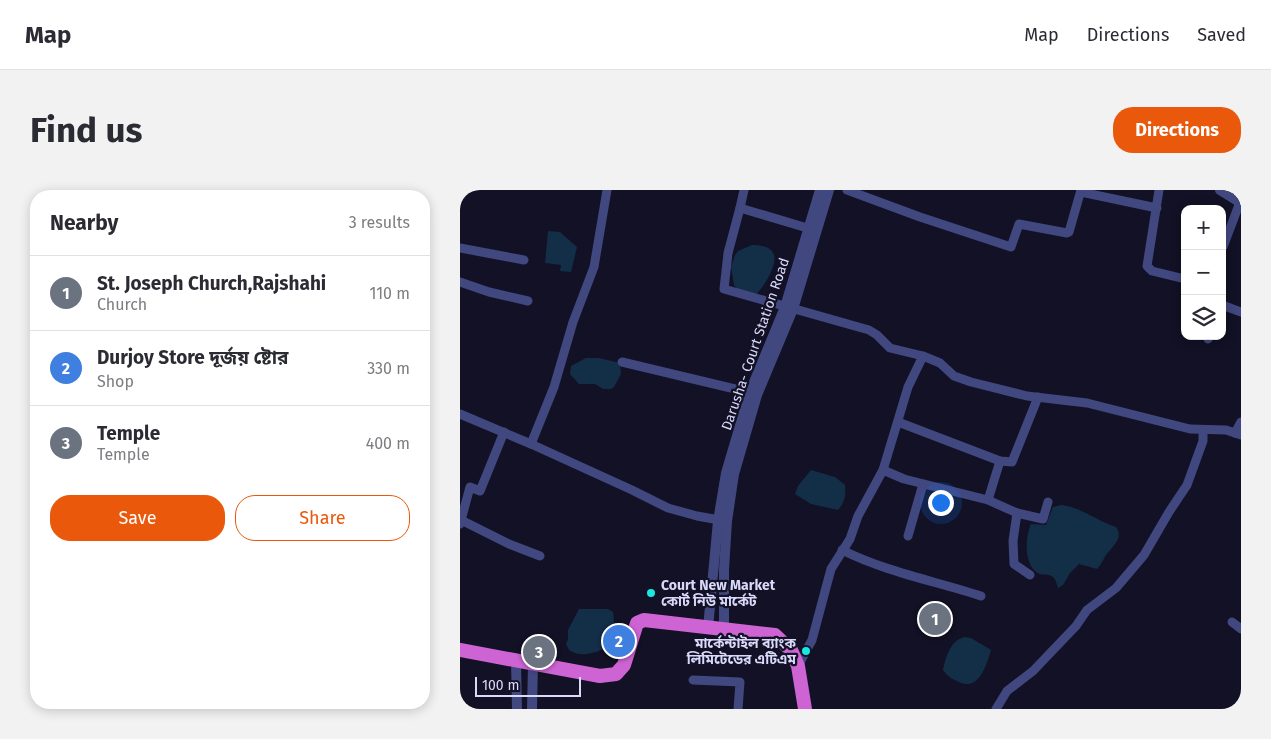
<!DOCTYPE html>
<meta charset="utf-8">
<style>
body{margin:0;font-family:"Fira Sans","Noto Sans Bengali",sans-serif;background:#f2f2f3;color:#2b2b33}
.controls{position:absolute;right:15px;top:15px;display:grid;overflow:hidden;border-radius:10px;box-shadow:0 2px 12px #0003}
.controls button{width:45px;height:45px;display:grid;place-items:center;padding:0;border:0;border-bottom:1px solid #e1e1e2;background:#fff;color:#2b2b33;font:25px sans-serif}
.scale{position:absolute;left:15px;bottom:12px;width:106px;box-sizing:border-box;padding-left:5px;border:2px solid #d9d9fb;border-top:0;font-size:14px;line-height:18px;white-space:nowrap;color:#d9d9fb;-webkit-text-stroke:4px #121125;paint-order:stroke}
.you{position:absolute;left:480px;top:312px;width:18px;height:18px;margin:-12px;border:4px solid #fff;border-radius:50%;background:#1a73e8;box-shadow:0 0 0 8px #1a73e833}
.badge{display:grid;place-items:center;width:32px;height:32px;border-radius:50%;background:#ea580c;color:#fff;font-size:16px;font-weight:700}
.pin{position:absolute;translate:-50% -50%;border:2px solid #fff;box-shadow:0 1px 5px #0006}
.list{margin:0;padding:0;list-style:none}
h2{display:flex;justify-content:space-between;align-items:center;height:65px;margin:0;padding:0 20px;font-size:21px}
h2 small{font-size:16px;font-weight:400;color:#7c7c81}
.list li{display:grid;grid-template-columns:32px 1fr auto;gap:15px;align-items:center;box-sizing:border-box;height:75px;padding:0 20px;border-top:1px solid #e1e1e2}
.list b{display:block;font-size:19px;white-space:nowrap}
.list p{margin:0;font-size:16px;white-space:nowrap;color:#7c7c81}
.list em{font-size:16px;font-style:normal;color:#7c7c81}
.actions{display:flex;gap:10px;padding:15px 20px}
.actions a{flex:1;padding:11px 0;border:1px solid #ea580c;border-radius:20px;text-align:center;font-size:18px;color:#ea580c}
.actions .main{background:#ea580c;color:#fff}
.icon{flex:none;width:28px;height:28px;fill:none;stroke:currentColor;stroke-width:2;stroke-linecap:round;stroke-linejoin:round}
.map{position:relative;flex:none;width:781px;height:519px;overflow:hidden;border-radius:20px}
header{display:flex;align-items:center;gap:30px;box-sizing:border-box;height:70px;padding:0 25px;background:#fff;border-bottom:1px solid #e1e1e2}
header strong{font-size:24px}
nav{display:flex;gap:28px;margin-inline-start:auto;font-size:18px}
.intro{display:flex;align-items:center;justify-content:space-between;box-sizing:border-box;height:120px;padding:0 30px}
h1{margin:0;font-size:35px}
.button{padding:12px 22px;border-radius:20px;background:#ea580c;color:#fff;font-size:18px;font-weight:700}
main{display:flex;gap:30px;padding:0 30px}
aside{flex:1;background:#fff;border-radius:20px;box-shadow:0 2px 12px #0003}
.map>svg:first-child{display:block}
.water{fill:#132e47}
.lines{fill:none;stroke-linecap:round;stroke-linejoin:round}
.minor{stroke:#41477f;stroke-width:9}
.tertiary{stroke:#41477f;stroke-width:10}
.trunk{stroke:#ce64d4;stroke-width:14}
.poi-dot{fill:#17e9e1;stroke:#121125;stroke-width:2}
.labels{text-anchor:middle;stroke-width:4.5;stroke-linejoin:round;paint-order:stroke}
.street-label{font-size:14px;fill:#d9d9fb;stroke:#121125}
.poi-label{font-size:14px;font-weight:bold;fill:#d9d9fb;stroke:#121125;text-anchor:start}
</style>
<header>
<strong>Map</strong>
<nav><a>Map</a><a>Directions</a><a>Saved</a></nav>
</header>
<div class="intro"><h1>Find us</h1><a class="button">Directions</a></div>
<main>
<aside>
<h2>Nearby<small>3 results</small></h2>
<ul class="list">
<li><span class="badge" style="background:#6b7280">1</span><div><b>St. Joseph Church,Rajshahi</b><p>Church</p></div><em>110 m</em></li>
<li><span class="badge" style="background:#3f7fe0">2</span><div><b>Durjoy Store দূর্জয় ষ্টোর</b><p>Shop</p></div><em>330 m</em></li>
<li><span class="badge" style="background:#6b7280">3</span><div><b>Temple</b><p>Temple</p></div><em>400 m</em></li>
</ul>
<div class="actions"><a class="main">Save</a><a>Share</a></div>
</aside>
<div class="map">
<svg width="781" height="519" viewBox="0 0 781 519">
<rect width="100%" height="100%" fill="#121125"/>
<g class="water">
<polygon points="88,41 100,42 117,57 111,82 100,81 101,75 85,73"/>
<path d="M292,55C298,55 308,56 312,61C321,72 303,97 296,105L278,101L274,95L271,77L275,65L278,61Z"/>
<polygon points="126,168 139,168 160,173 161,184 154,197 151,199 143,199 135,194 119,194 110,184 111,176"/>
<path d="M351,280L375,287L385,295C386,305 385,312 378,320L351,314L335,304L338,296Z"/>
<path d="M601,315C621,317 637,331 656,337C664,348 653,356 646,365C643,370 641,375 637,379L619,374L610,383L603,395L598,398C597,395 596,390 594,388C589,382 581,387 576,382C564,373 565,347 571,334L586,335L593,317Z"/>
<path d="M119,419H148L153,422C155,434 155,452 143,459C140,461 135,462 132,463C124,465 116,465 109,460L106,454L108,449V440Z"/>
<path d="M504,447L511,448L531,460C527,474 519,502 499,492C492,489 487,486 483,480C486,467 490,451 504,447Z"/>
</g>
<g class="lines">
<g class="minor">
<polyline points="387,0 460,27 551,57 559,34 607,43 609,42 621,0"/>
<polyline points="699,0 687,76 692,81 725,89"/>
<polyline points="621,2 697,18"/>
<polyline points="776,9 778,0"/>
<polyline points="280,18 284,0"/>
<polyline points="354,40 280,18 268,63 264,99 409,140 417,145 430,158 463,166 480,173 494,186 511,192 567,206 627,213 730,239 766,240 781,245"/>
<polyline points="763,57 780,12"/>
<polyline points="0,58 64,70"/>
<polyline points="0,92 29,102 68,111"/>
<polyline points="762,115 781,122"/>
<polyline points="748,149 749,146"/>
<polyline points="162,172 296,204"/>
<polyline points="0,224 71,254 94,197 113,132 134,77 147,0"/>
<polyline points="438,232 540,271 552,272 578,207"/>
<polyline points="775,243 781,232"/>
<polyline points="71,254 172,300 208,318 237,326 265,331"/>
<polyline points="423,280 444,289 528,310 540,271"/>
<polyline points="528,310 557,323 583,329 588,312"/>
<polyline points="557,323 553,351 554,374 570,385"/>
<polyline points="1,330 49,354 80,366"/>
<polyline points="0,334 10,297 20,301 44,242"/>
<polyline points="448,346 463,294"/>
<path d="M382,360C426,382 475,391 521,406"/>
<polyline points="772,432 781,439"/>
<polyline points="338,476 352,450 371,379 390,349 398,326 423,280 448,197 463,166"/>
<polyline points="233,490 280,492 278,519"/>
<polyline points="536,519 547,501 573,481 616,436 627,420 656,398 684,365 709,322 727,295 743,251 743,240"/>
</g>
<g class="tertiary">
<polyline points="760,0 781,13"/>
<polyline points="248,438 258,331 266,283 290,202 325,117 360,0"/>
<polyline points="264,438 264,380 267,331 274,284 297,205 333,119 369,0"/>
<polyline points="56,471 57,519"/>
<polyline points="72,519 73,474"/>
</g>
<polyline class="trunk" points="0,460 140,486 156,484 164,475 177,433 184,430 315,445 331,460 338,476 345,519"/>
</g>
<g class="poi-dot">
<circle cx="191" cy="403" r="5"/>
<circle cx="346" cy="461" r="5"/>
</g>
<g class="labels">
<g class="street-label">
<text transform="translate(295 154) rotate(-71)" y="5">Darusha- Court Station Road</text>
</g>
<g class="poi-label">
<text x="201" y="400">Court New Market<tspan x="201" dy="16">কোর্ট নিউ মার্কেট</tspan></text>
<text x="336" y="458" text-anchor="end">মার্কেন্টাইল ব্যাংক<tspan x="336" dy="16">লিমিটেডের এটিএম</tspan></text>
</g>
</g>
</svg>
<div class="controls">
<button>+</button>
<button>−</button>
<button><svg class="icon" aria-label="layers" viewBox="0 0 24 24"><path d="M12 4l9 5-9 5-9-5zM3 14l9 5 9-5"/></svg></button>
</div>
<div class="scale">100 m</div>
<div class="you"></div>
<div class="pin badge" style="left:475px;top:429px;background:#6b7280">1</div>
<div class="pin badge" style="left:159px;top:451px;background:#3f7fe0">2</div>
<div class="pin badge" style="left:79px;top:462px;background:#6b7280">3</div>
</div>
</main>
